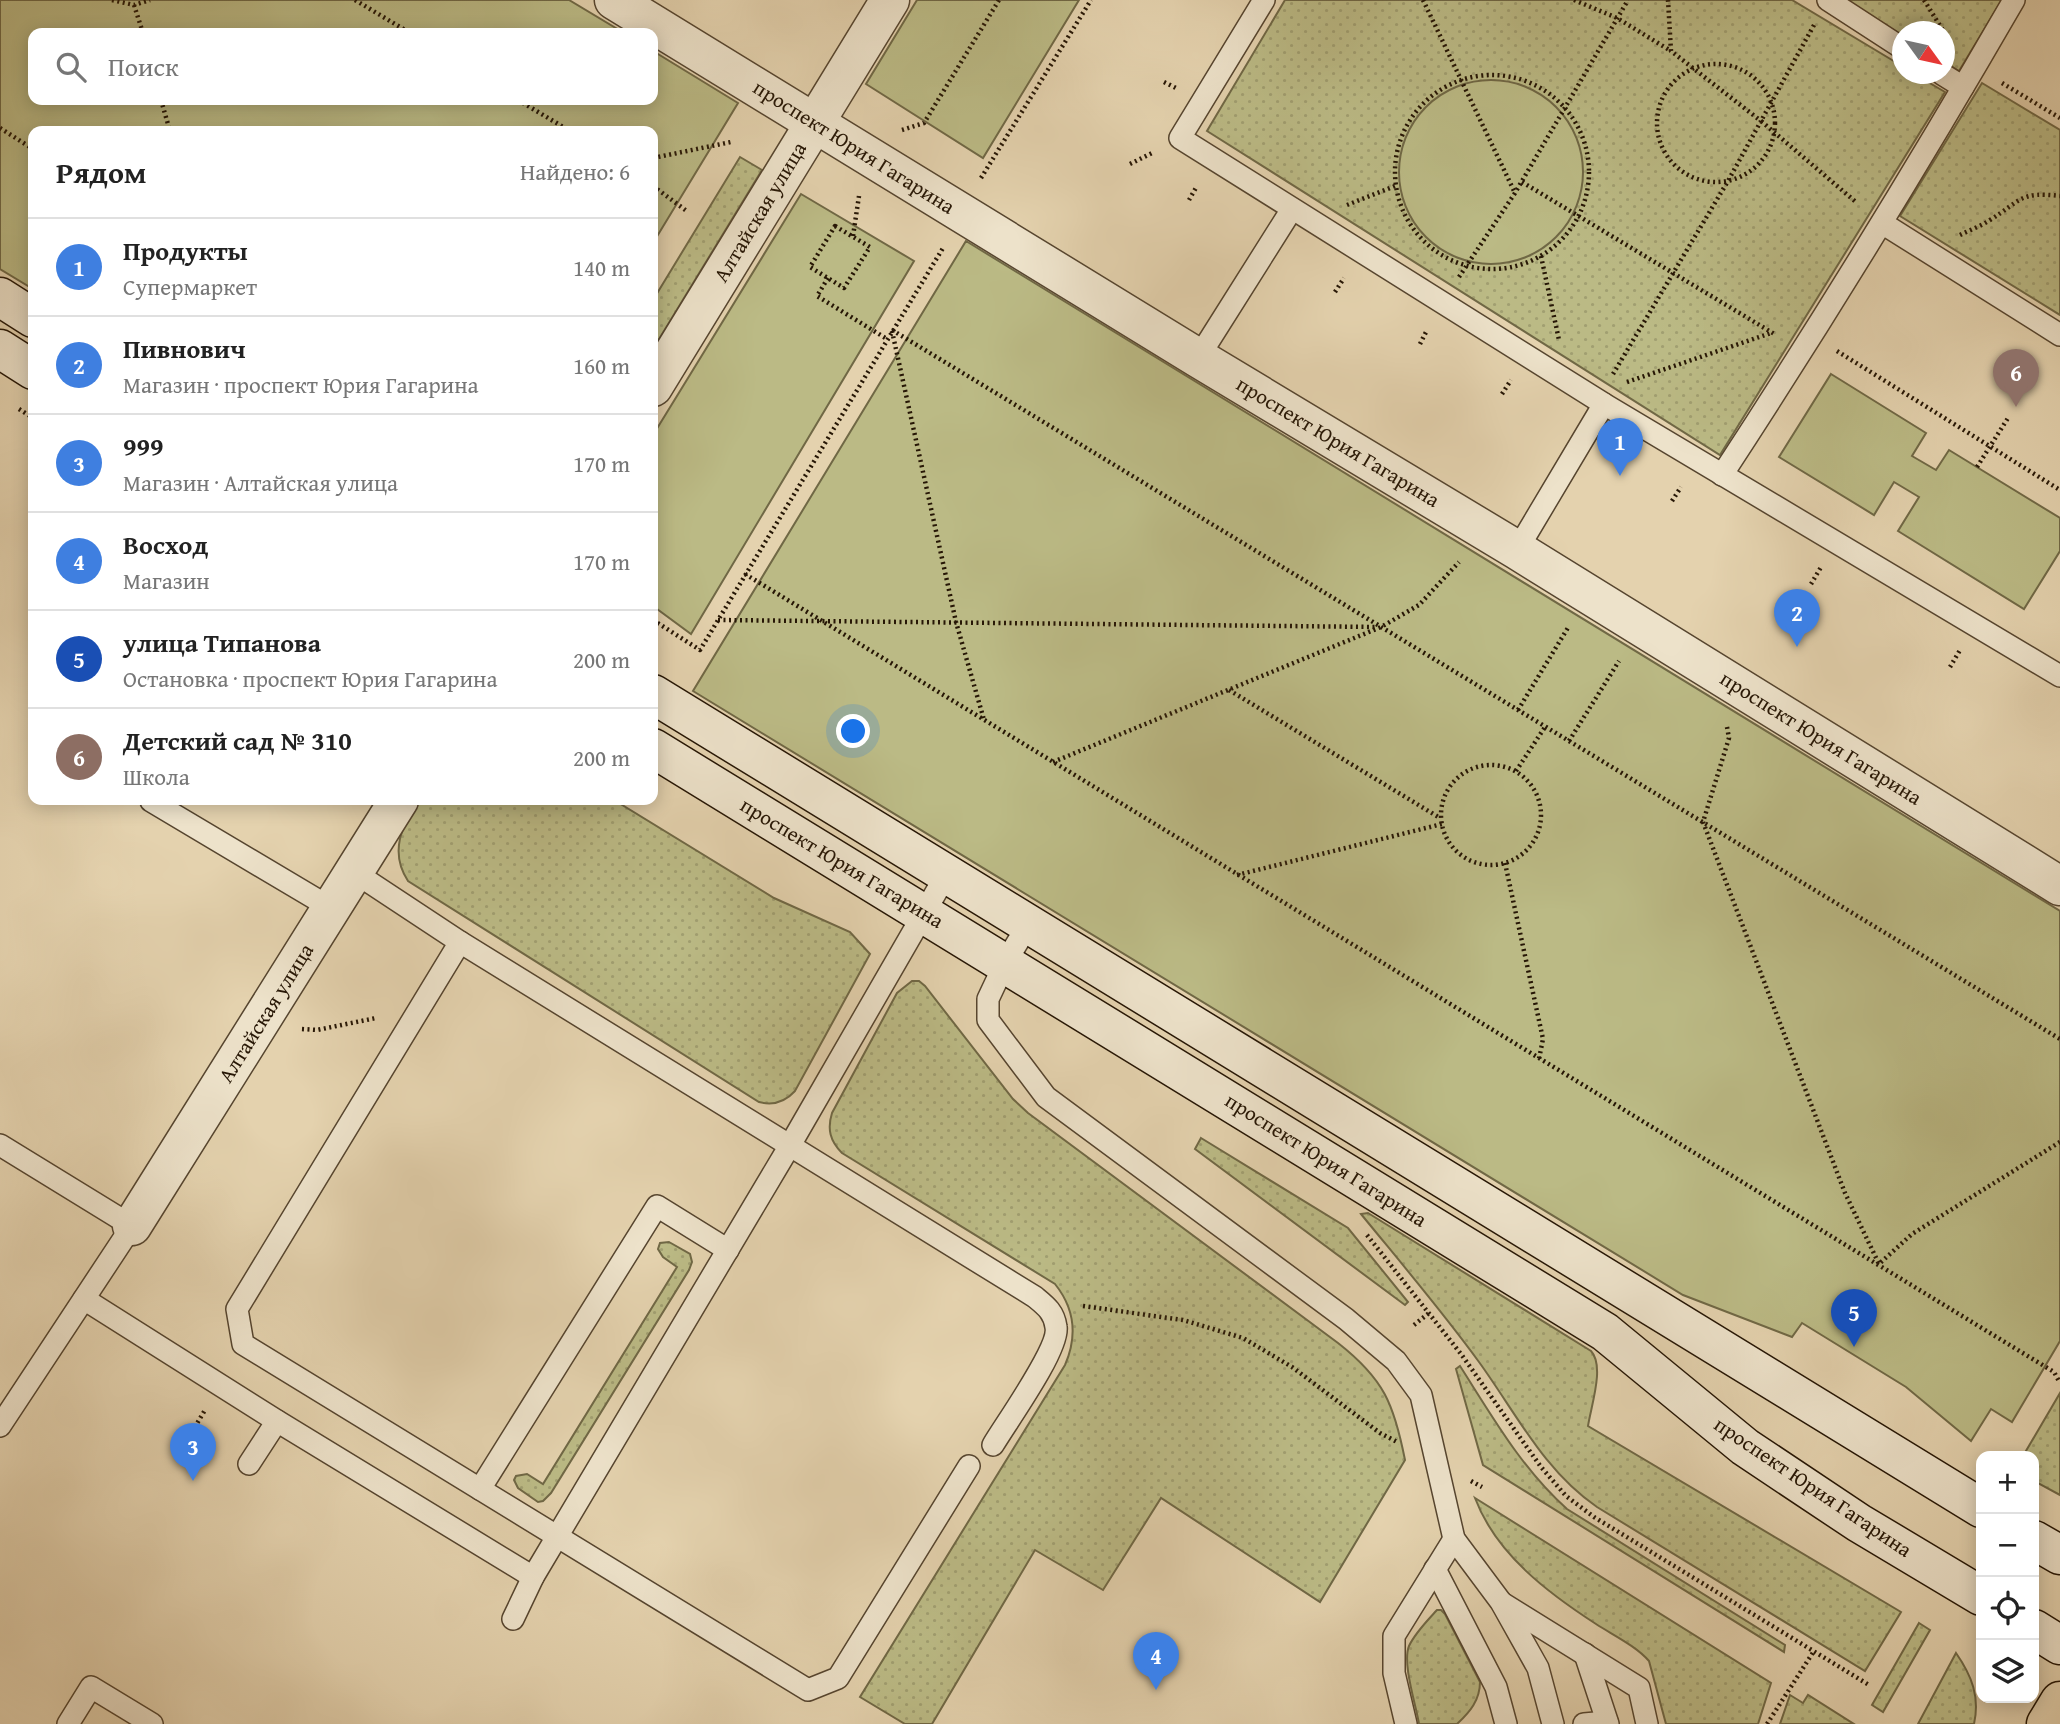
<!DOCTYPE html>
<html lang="ru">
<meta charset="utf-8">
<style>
body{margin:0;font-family:"Gentium Book Plus",serif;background:#f2f2f2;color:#222}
.controls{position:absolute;right:21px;bottom:21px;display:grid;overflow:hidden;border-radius:14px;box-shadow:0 4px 18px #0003}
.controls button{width:63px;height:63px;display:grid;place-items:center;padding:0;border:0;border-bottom:2px solid #e0e0e0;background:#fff;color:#222;font:35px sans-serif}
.compass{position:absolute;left:1892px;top:21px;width:63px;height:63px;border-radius:50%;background:#fff;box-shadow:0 4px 18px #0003;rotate:123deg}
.you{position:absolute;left:854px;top:732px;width:24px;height:24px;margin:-18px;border:5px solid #fff;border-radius:50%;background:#1a73e8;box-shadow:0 0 0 10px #1a73e833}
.badge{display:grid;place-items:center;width:46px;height:46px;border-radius:50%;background:#8f2418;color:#fff;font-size:23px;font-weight:700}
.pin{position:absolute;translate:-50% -58px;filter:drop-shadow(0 2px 4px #0008)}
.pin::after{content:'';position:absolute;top:37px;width:24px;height:21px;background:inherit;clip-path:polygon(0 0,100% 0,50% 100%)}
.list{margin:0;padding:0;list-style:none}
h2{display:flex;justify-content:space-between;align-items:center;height:91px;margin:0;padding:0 28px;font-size:30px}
h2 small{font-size:23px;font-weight:400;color:#767676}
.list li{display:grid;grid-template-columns:46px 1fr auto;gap:21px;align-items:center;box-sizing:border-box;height:98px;padding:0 28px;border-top:2px solid #e0e0e0}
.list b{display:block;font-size:26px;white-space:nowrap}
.list p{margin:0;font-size:23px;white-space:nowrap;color:#767676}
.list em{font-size:23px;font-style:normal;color:#767676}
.icon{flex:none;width:38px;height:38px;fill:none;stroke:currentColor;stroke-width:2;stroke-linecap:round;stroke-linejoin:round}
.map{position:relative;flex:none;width:2060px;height:1724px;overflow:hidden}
.search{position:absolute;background:#fff;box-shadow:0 4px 18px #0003;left:28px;top:28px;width:630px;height:77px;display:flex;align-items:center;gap:18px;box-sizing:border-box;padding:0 24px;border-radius:14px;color:#767676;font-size:26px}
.panel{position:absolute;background:#fff;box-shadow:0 4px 18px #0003;left:28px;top:126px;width:630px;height:679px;border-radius:14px}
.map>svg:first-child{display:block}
.grass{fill:url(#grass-dots);stroke:#706845;stroke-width:2}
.green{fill:#bbba85;stroke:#706845;stroke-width:2}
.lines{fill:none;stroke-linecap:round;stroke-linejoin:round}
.service-casing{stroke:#56452f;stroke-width:24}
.minor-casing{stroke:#56452f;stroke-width:41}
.secondary-casing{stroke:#261605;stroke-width:41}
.primary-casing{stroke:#261605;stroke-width:41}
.path{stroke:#261605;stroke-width:4.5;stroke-dasharray:2 3.5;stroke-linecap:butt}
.service{stroke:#ede2ca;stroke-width:21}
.minor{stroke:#ede2ca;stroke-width:38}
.secondary{stroke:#ede2ca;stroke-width:38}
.primary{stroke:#e4d2ae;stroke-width:38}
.labels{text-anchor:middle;stroke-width:6;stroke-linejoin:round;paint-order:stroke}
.street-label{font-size:21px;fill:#261605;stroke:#ede2ca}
</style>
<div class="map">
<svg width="2060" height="1724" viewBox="0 0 2060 1724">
<defs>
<pattern id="grass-dots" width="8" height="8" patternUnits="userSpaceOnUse" patternTransform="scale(1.75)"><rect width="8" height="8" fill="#bbba85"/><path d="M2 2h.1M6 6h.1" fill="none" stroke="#a19f71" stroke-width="1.8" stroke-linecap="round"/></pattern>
</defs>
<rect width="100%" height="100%" fill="#e4d2ae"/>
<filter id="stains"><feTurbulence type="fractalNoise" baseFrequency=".00286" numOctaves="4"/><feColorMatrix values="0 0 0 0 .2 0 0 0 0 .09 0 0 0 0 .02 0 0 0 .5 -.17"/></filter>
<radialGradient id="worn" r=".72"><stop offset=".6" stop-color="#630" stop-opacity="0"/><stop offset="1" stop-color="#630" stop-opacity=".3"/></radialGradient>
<g class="grass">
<polygon points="1285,0 1792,0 1902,66 1902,74 1914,74 1945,92 1720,455 1207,131"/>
<polygon points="1842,0 2002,0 1959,71 1945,62 1944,32 1902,32 1902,37"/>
<polygon points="1982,83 2060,130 2060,315 1900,216"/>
<polygon points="740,157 762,170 653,349 653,300"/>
<path d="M418,800H614L774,898L850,932L870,954L795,1091C785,1102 774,1106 759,1102L408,881C389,852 402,826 418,800Z"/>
<path d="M912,981H919L925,986L1013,1099L1028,1113L1338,1343C1384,1379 1394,1404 1405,1460L1320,1602L1161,1498L1103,1590L1035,1550L932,1724H905L860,1697L1065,1365C1078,1335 1075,1309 1055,1284L842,1153C830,1141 827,1129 832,1113L897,993Z"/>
<polygon points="1201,1138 1348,1228 1408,1302 1405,1305 1195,1149"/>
<path d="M1368,1213L1591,1351C1605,1366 1591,1406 1588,1426L1901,1612L1865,1671L1597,1507C1544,1471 1516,1413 1479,1362C1442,1311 1401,1263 1361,1214Z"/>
<polygon points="669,1242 690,1254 692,1262 689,1270 551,1493 543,1501 538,1502 518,1488 514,1480 516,1476 527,1474 543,1484 677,1267 663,1257 658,1249 660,1243"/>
<path d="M1460,1366C1492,1416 1522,1469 1567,1509L1785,1645L1784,1652L1483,1465L1456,1369Z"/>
<polygon points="2060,1393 2060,1495 2034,1481 2034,1456 2023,1456"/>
<path d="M1475,1498L1771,1683L1758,1724H1666L1649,1661C1636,1646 1613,1635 1596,1624C1548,1593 1496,1554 1475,1498Z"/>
<path d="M1437,1610H1441L1445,1614L1480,1682C1480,1700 1470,1712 1457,1724H1419C1416,1705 1402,1663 1409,1646C1415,1633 1427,1621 1437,1610Z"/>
<polygon points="1919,1623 1930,1630 1883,1712 1872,1705"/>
<path d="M1956,1653C1972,1676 1980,1697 1974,1724H1918Z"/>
<polygon points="1790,1695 1803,1703 1808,1695 1854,1724 1780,1724"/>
</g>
<g class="green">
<polygon points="0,0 569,0 624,33 33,33 33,100 653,100 653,51 738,103 653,243 653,131 33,131 33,289 0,269"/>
<polygon points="917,0 1079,0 983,158 866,84"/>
<circle cx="1491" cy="172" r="92"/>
<polygon points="801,194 914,261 691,634 653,606 653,435"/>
<polygon points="966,241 2060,911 2060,1341 2012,1422 1991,1409 1971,1441 1906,1387 1802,1323 1792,1337 1683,1295 693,691"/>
<polygon points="1831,374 1926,433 1912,456 1936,470 1949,450 2060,518 2060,551 2024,609 1898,531 1919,497 1894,482 1874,515 1779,457"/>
</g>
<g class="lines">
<g class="service-casing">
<g id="service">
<polyline points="1264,0 1180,138 1604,404 2060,676"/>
<polyline points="1828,0 1902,48"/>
<polyline points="1942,74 1963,87"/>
<polyline points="1882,223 2060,335"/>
<polyline points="1198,358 1292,209"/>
<path d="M1722,475C1824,319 1921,161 2014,0"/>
<polyline points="1517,550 1604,404"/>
<polyline points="151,801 331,908"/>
<path d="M354,872L460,942L1035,1297C1046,1306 1054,1312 1056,1327C1060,1348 1006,1423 993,1445"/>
<polyline points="1028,925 1005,963 988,999 988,1020 1046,1097 1346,1319 1396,1361 1421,1395 1454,1539 1501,1602 1538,1668 1553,1724"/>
<polyline points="460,942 237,1309 243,1344 808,1690 838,1678 969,1466"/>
<polyline points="0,1145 132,1226 0,1426"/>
<polyline points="84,1299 277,1421 533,1577"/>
<polyline points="249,1464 277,1421"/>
<polyline points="480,1489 657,1206 728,1250"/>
<polyline points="1435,1569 1496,1687 1506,1724"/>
<polyline points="1502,1603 1639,1688 1647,1724"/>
<polyline points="513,1619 533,1577 789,1147 946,875"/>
<polyline points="1585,1654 1608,1724"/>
<polyline points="68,1724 91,1687 152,1724"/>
<polyline points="1406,1724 1394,1673 1394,1636 1454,1539"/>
<polyline points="1584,1724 1607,1722"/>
</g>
</g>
<g class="minor-casing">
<g id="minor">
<polyline points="614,0 1198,358 1517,550 2060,886"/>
<polyline points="653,387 890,0"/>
<polyline points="132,1226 399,800"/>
</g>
</g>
<g class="secondary-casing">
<g id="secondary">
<polyline points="0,297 33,318"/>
<polyline points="0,349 33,370"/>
<polyline points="653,694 1981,1508"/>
<polyline points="653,748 1605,1332 1745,1447 1859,1523 1981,1596"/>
<polyline points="2034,1540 2060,1555"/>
<polyline points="2034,1629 2060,1645"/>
</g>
</g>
<g class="primary-casing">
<polyline id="primary" points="2046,1724 2060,1701"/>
</g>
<g class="path">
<polyline points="112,0 134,5 150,0"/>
<polyline points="355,0 410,33"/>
<polyline points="1423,0 1515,193"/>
<polyline points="1574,0 1617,18 1671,51"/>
<polyline points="1924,0 1944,32"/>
<polyline points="134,5 143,33"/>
<polyline points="1814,25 1761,121 1857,203"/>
<polyline points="1944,33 1951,44"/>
<circle cx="1716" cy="123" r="59"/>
<circle cx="1492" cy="172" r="97"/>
<polyline points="1164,82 1176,88"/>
<polyline points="2002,83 2060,118"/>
<polyline points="161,100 170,131"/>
<polyline points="518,100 570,131"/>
<polyline points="0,128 33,149"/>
<polyline points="902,130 924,123 999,0"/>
<polyline points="653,158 731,142"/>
<polyline points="1130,164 1154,152"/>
<polyline points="981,178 1091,0"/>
<polyline points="1522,182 1776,335"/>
<polyline points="653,186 688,212"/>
<polyline points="1189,200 1197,186"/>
<polyline points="1347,205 1395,186"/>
<polygon points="835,226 870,247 844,288 810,267"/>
<path d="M1960,235C1970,230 1981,226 1990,220C2021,201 2019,191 2060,196"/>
<polyline points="853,236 859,196"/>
<polyline points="1541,256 1559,340"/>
<polyline points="1459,277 1515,193 1628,0"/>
<polyline points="828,278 817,296 887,339"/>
<polyline points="1335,292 1344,278"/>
<polyline points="892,330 2060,1039"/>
<polyline points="892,331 956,622 984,720"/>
<polyline points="1420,344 1427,330"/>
<polyline points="1837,351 2060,490"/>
<polyline points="1613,374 1728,181 1761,121 1671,51 1668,0"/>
<polyline points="1627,382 1771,333"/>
<polyline points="1502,394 1511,380"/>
<polyline points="19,409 33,418"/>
<polyline points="1977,467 2008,418"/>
<polyline points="1672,501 1681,487"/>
<polyline points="745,574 2054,1372 2060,1383"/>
<polyline points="1811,584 1821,567"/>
<polyline points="653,620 700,650 943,248"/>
<polyline points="718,620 1378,627"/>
<polyline points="1950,667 1960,650"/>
<polyline points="1229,690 1440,818"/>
<polyline points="1518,710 1569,626"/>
<polyline points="1727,727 1729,738 1703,822 1845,1193 1879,1264 1912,1234 2060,1142"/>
<polyline points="1569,741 1619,661"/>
<polyline points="1053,762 1381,627 1419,605 1459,562"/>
<circle cx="1491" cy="815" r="50"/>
<polyline points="1516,771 1545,727"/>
<polyline points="1505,863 1543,1039 1539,1059"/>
<polyline points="1237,875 1442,824"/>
<polyline points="302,1029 317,1030 376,1018"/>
<polyline points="1367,1235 1461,1354 1541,1467 1566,1496 1594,1517 1869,1685"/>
<polyline points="1083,1306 1183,1320 1243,1338 1292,1367 1380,1433 1399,1443"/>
<polyline points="1414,1325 1429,1313"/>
<polyline points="185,1445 192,1451"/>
<polyline points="185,1462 177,1457 205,1410"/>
<polyline points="1471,1481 1482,1487"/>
<polyline points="1767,1724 1814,1651"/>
</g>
<use href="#service" class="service"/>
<use href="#minor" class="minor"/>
<use href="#secondary" class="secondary"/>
<use href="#primary" class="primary"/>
</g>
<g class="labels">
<g class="street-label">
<text transform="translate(854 147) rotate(32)" y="7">проспект Юрия Гагарина</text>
<text transform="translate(760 212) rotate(-59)" y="7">Алтайская улица</text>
<text transform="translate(1338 442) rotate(31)" y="7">проспект Юрия Гагарина</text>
<text transform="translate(1821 738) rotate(32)" y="7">проспект Юрия Гагарина</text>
<text transform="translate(842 863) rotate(31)" y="7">проспект Юрия Гагарина</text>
<text transform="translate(266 1013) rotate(-58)" y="7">Алтайская улица</text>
<text transform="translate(1326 1160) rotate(32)" y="7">проспект Юрия Гагарина</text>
<text transform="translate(1813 1487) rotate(34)" y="7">проспект Юрия Гагарина</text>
</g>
</g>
<rect width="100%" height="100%" filter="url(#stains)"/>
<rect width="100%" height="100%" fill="url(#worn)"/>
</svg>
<div class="controls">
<button>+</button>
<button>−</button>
<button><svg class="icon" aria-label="locate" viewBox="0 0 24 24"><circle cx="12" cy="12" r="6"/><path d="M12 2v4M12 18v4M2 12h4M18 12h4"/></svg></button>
<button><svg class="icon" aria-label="layers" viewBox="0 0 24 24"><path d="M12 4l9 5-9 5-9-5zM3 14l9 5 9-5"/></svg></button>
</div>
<svg class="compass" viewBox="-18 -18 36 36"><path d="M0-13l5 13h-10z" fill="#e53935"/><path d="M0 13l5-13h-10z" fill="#767676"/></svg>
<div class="you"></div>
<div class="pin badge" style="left:1620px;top:476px;background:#3f7fe0">1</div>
<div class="pin badge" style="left:1797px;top:647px;background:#3f7fe0">2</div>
<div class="pin badge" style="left:193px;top:1481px;background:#3f7fe0">3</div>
<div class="pin badge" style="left:1156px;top:1690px;background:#3f7fe0">4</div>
<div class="pin badge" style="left:1854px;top:1347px;background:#1a4fb4">5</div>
<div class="pin badge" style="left:2016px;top:407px;background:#8d6e63">6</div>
<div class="search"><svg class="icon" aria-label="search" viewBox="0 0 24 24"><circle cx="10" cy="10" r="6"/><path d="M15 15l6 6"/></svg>Поиск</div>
<section class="panel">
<h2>Рядом<small>Найдено: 6</small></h2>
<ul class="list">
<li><span class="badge" style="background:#3f7fe0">1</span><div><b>Продукты</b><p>Супермаркет</p></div><em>140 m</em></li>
<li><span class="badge" style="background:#3f7fe0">2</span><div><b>Пивнович</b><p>Магазин · проспект Юрия Гагарина</p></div><em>160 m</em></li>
<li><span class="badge" style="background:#3f7fe0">3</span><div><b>999</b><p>Магазин · Алтайская улица</p></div><em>170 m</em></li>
<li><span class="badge" style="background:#3f7fe0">4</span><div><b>Восход</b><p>Магазин</p></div><em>170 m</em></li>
<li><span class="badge" style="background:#1a4fb4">5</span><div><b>улица Типанова</b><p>Остановка · проспект Юрия Гагарина</p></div><em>200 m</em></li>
<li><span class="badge" style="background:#8d6e63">6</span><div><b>Детский сад № 310</b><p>Школа</p></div><em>200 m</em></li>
</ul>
</section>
</div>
